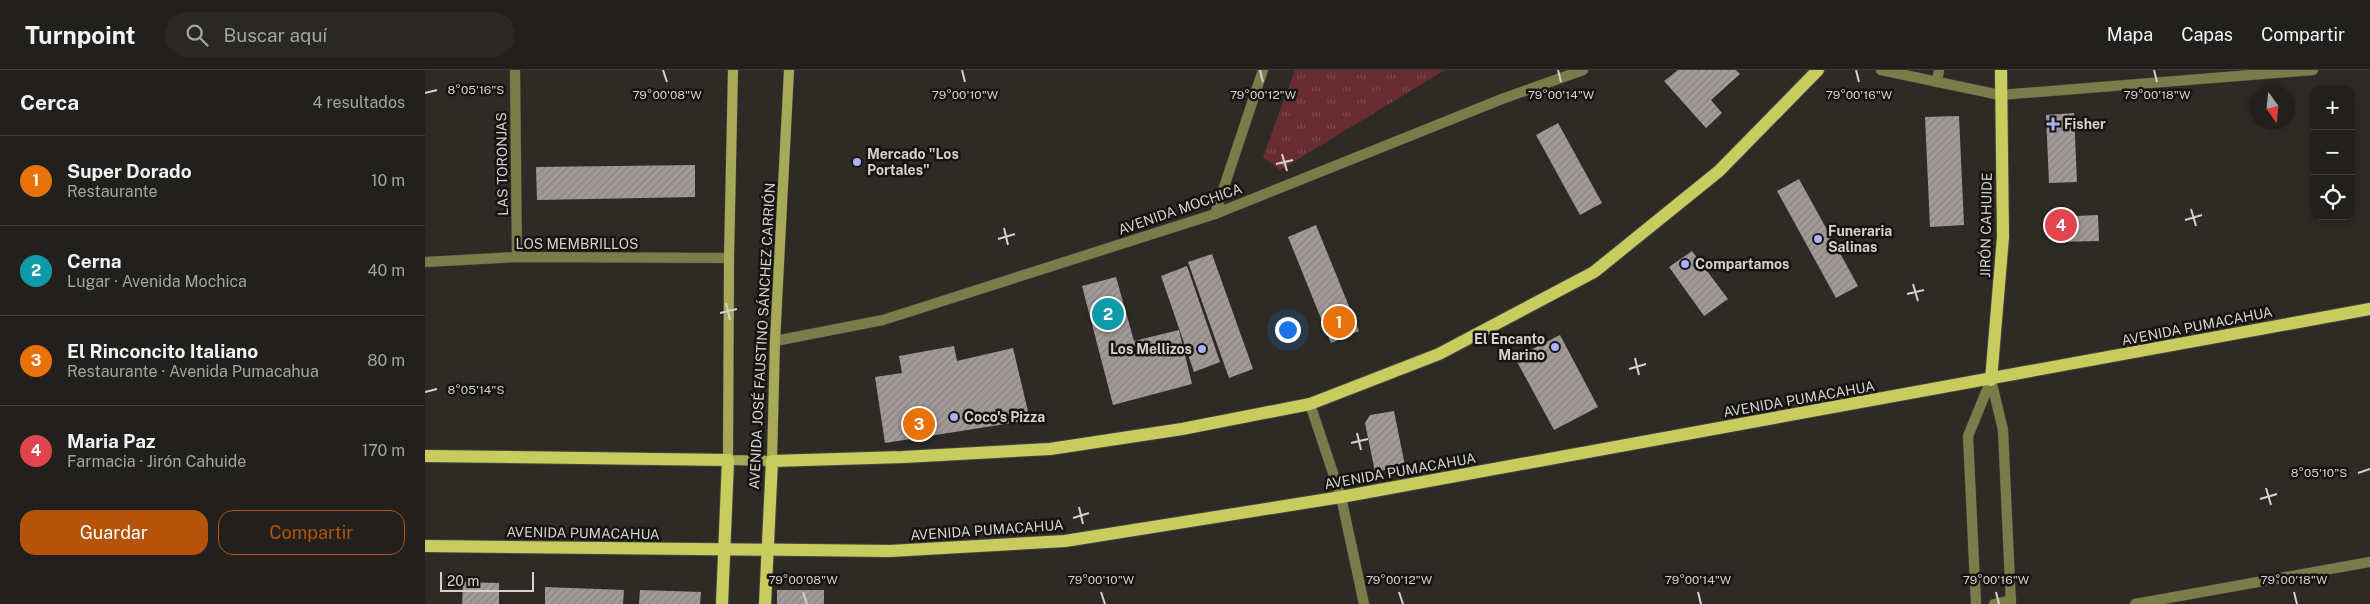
<!DOCTYPE html>
<html lang="es">
<meta charset="utf-8">
<style>
body{margin:0;font-family:"Public Sans",sans-serif;background:#2a2825;color:#f1f3f6}
.controls{position:absolute;right:15px;top:15px;display:grid;overflow:hidden;border-radius:10px;box-shadow:0 2px 8px #0003}
.controls button{width:45px;height:45px;display:grid;place-items:center;padding:0;border:0;border-bottom:1px solid #3f3e3b;background:#22201c;color:#f1f3f6;font:25px sans-serif}
.compass{position:absolute;left:1825px;top:15px;width:45px;height:45px;border-radius:50%;background:#22201c;box-shadow:0 2px 8px #0003;rotate:165deg}
.scale{position:absolute;left:15px;bottom:12px;width:94px;box-sizing:border-box;padding-left:5px;border:2px solid #d3d1ce;border-top:0;font-size:14px;line-height:18px;white-space:nowrap;color:#d3d1ce;-webkit-text-stroke:4px #151412;paint-order:stroke}
.you{position:absolute;left:862px;top:259px;width:18px;height:18px;margin:-12px;border:4px solid #fff;border-radius:50%;background:#1a73e8;box-shadow:0 0 0 8px #1a73e833}
.badge{display:grid;place-items:center;width:32px;height:32px;border-radius:50%;background:#b45309;color:#fff;font-size:16px;font-weight:700}
.pin{position:absolute;translate:-50% -50%;border:2px solid #fff;box-shadow:0 1px 5px #0006}
.list{margin:0;padding:0;list-style:none}
h2{display:flex;justify-content:space-between;align-items:center;height:65px;margin:0;padding:0 20px;font-size:21px}
h2 small{font-size:16px;font-weight:400;color:#a2a3a3}
.list li{display:grid;grid-template-columns:32px 1fr auto;gap:15px;align-items:center;box-sizing:border-box;height:90px;padding:0 20px;border-top:1px solid #3f3e3b}
.list b{display:block;font-size:19px;white-space:nowrap}
.list p{margin:0;font-size:16px;white-space:nowrap;color:#a2a3a3}
.list em{font-size:16px;font-style:normal;color:#a2a3a3}
.actions{display:flex;gap:10px;padding:15px 20px}
.actions a{flex:1;padding:11px 0;border:1px solid #b45309;border-radius:15px;text-align:center;font-size:18px;color:#b45309}
.actions .main{background:#b45309;color:#fff}
.icon{flex:none;width:28px;height:28px;fill:none;stroke:currentColor;stroke-width:2;stroke-linecap:round;stroke-linejoin:round}
.map{position:relative;flex:none;width:1945px;height:534px;overflow:hidden}
header{display:flex;align-items:center;gap:30px;box-sizing:border-box;height:70px;padding:0 25px;background:#22201c;border-bottom:1px solid #3f3e3b}
header strong{font-size:24px}
nav{display:flex;gap:28px;margin-inline-start:auto;font-size:18px}
.search{width:350px;height:45px;background:#2a2825;display:flex;align-items:center;gap:12px;box-sizing:border-box;padding:0 18px;border-radius:28px;color:#a2a3a3;font-size:19px}
main{display:flex}
aside{flex:1;background:#22201c}
.map>svg:first-child{display:block}
.grass{fill:url(#grass-tufts)}
.building{fill:url(#building-hatch)}
.lines{fill:none;stroke-linecap:round;stroke-linejoin:round}
.service-casing{stroke:#484641;stroke-width:11}
.minor-casing{stroke:#484641;stroke-width:11}
.secondary-casing{stroke:#484641;stroke-width:11}
.primary-casing{stroke:#484641;stroke-width:14}
.service{stroke:#7a7c4a;stroke-width:10}
.minor{stroke:#7a7c4a;stroke-width:10}
.secondary{stroke:#a6a957;stroke-width:10}
.primary{stroke:#c8cc5f;stroke-width:12}
.ticks{fill:none;stroke:#d3d1ce;stroke-width:2}
.poi-dot{fill:#aeaefb;stroke:#151412;stroke-width:2}
.labels{text-anchor:middle;stroke-width:5;stroke-linejoin:round;paint-order:stroke}
.poi-label{font-size:14px;font-weight:bold;fill:#d3d1ce;stroke:#151412;text-anchor:start}
.street-label{font-size:14px;fill:#d3d1ce;stroke:#151412}
.ticks-label{font-size:12px;text-anchor:middle;fill:#d3d1ce;stroke:#151412;stroke-width:5;stroke-linejoin:round;paint-order:stroke}
</style>
<header>
<strong>Turnpoint</strong>
<div class="search"><svg class="icon" aria-label="search" viewBox="0 0 24 24"><circle cx="10" cy="10" r="6"/><path d="M15 15l6 6"/></svg>Buscar aquí</div>
<nav><a>Mapa</a><a>Capas</a><a>Compartir</a></nav>
</header>
<main>
<aside>
<h2>Cerca<small>4 resultados</small></h2>
<ul class="list">
<li><span class="badge" style="background:#e8710a">1</span><div><b>Super Dorado</b><p>Restaurante</p></div><em>10 m</em></li>
<li><span class="badge" style="background:#0f9aa8">2</span><div><b>Cerna</b><p>Lugar · Avenida Mochica</p></div><em>40 m</em></li>
<li><span class="badge" style="background:#e8710a">3</span><div><b>El Rinconcito Italiano</b><p>Restaurante · Avenida Pumacahua</p></div><em>80 m</em></li>
<li><span class="badge" style="background:#e0444e">4</span><div><b>Maria Paz</b><p>Farmacia · Jirón Cahuide</p></div><em>170 m</em></li>
</ul>
<div class="actions"><a class="main">Guardar</a><a>Compartir</a></div>
</aside>
<div class="map">
<svg width="1945" height="534" viewBox="0 0 1945 534">
<defs>
<pattern id="grass-tufts" width="24" height="20" patternUnits="userSpaceOnUse" patternTransform="scale(1.25)"><rect width="24" height="20" fill="#682d32"/><path d="M3 7l-1-3M5 7V3M7 7l1-3M15 17l-1-3M17 17v-4M19 17l1-3" fill="none" stroke="#7d4a4e"/></pattern>
<pattern id="building-hatch" width="6" height="6" patternUnits="userSpaceOnUse" patternTransform="scale(1.25)"><rect width="6" height="6" fill="#a19a97"/><path d="M-1 1l2-2M0 6l6-6M5 7l2-2" fill="none" stroke="#888381"/></pattern>
</defs>
<rect width="100%" height="100%" fill="#2e2b26"/>
<polygon class="grass" points="870,0 1020,0 855,100 838,87"/>
<g class="building">
<polygon points="1253,0 1311,0 1315,4 1286,30 1297,43 1281,58 1239,11"/>
<polygon points="1649,43 1652,112 1624,113 1621,45"/>
<polygon points="1534,46 1539,155 1505,157 1500,47"/>
<polygon points="1133,53 1177,133 1155,145 1111,65"/>
<polygon points="270,95 270,127 112,130 111,97"/>
<polygon points="1374,109 1433,216 1411,228 1352,121"/>
<polygon points="1673,145 1674,171 1629,172 1629,147"/>
<polygon points="891,155 934,261 906,273 863,167"/>
<polygon points="1267,181 1303,229 1279,246 1244,197"/>
<polygon points="787,184 828,299 804,308 763,192"/>
<polygon points="762,196 795,292 769,302 736,206"/>
<polygon points="691,207 709,271 754,260 767,314 688,335 657,216"/>
<polygon points="1135,265 1173,337 1129,360 1090,288"/>
<polygon points="529,276 532,291 588,278 605,350 460,373 450,307 477,303 474,286"/>
<polygon points="969,341 980,396 950,402 940,353 945,345"/>
<polygon points="38,512 74,513 74,534 37,534"/>
<polygon points="120,517 199,520 198,534 120,534"/>
<polygon points="215,520 276,522 275,534 214,534"/>
<rect x="352" y="520" width="47" height="14"/>
</g>
<g class="lines">
<g class="service-casing">
<g id="service">
<polyline points="1456,0 1575,25"/>
<polyline points="1512,12 1514,0"/>
</g>
</g>
<g class="minor-casing">
<g id="minor">
<polyline points="90,0 92,187"/>
<polyline points="1575,25 1888,0"/>
<polyline points="790,144 838,0"/>
<polyline points="0,192 92,187 304,188"/>
<polyline points="350,271 458,250 790,144 1077,29 1158,0"/>
<polyline points="1566,310 1578,360 1586,534"/>
<polyline points="885,334 916,427 939,534"/>
<polyline points="1551,534 1543,366 1566,310"/>
<polyline points="1569,534 1586,530"/>
<polyline points="1710,534 1945,492"/>
</g>
</g>
<g class="secondary-casing">
<polyline id="secondary" points="308,0 304,188 303,390 347,391 350,271 364,0"/>
</g>
<g class="primary-casing">
<g id="primary">
<polyline points="1566,310 1578,167 1576,0"/>
<polyline points="0,386 303,390 297,534"/>
<polyline points="0,476 465,481 640,471 916,427 1945,239"/>
<polyline points="340,534 347,391 478,387 625,379 757,359 885,334 1014,284 1169,202 1294,101 1393,0"/>
</g>
</g>
<use href="#service" class="service"/>
<use href="#minor" class="minor"/>
<use href="#secondary" class="secondary"/>
<use href="#primary" class="primary"/>
</g>
<path class="ticks" d="M238,0L242,12M537,0L540,12M835,0L838,12M1133,0L1136,12M1431,0L1434,12M1729,0L1732,12M0,23L12,20M857,84L862,101M851,94L868,90M1766,139L1771,156M1760,150L1777,145M579,158L583,175M573,169L590,164M1488,214L1493,231M1482,224L1499,220M301,233L305,250M295,243L312,239M1210,288L1214,305M1204,299L1221,294M0,322L12,319M932,363L936,380M926,373L943,369M1933,403L1945,399M1841,418L1846,435M1835,429L1852,424M654,437L658,454M648,448L664,443M378,522L382,534M676,522L680,534M974,522L978,534M1273,522L1276,534M1571,522L1574,534M1869,522L1872,534"/>
<g class="poi-dot">
<path d="M1625.5 46.5h5v5h5v5h-5v5h-5v-5h-5v-5h5z"/>
<circle cx="432" cy="92" r="5"/>
<circle cx="1393" cy="169" r="5"/>
<circle cx="1260" cy="194" r="5"/>
<circle cx="1130" cy="277" r="5"/>
<circle cx="777" cy="279" r="5"/>
<circle cx="529" cy="347" r="5"/>
</g>
<g class="labels">
<g class="poi-label">
<text x="1639" y="59">Fisher</text>
<text x="442" y="89">Mercado "Los<tspan x="442" dy="16">Portales"</tspan></text>
<text x="1403" y="166">Funeraria<tspan x="1403" dy="16">Salinas</tspan></text>
<text x="1270" y="199">Compartamos</text>
<text x="1120" y="274" text-anchor="end">El Encanto<tspan x="1120" dy="16">Marino</tspan></text>
<text x="767" y="284" text-anchor="end">Los Mellizos</text>
<text x="539" y="352">Coco's Pizza</text>
</g>
<g class="street-label">
<text transform="translate(77 94) rotate(-91)" y="5">LAS TORONJAS</text>
<text transform="translate(755 139) rotate(-19)" y="5">AVENIDA MOCHICA</text>
<text transform="translate(1561 155) rotate(-89)" y="5">JIRÓN CAHUIDE</text>
<text x="152" y="179">LOS MEMBRILLOS</text>
<text transform="translate(1772 256) rotate(-11)" y="5">AVENIDA PUMACAHUA</text>
<text transform="translate(337 266) rotate(-87)" y="5">AVENIDA JOSÉ FAUSTINO SÁNCHEZ CARRIÓN</text>
<text transform="translate(1374 329) rotate(-10)" y="5">AVENIDA PUMACAHUA</text>
<text transform="translate(975 401) rotate(-10)" y="5">AVENIDA PUMACAHUA</text>
<text transform="translate(562 460) rotate(-4)" y="5">AVENIDA PUMACAHUA</text>
<text transform="translate(158 463) rotate(1)" y="5">AVENIDA PUMACAHUA</text>
</g>
</g>
<g class="ticks-label">
<text x="51" y="24">8°05'16"S</text>
<text x="242" y="29">79°00'08"W</text>
<text x="540" y="29">79°00'10"W</text>
<text x="838" y="29">79°00'12"W</text>
<text x="1136" y="29">79°00'14"W</text>
<text x="1434" y="29">79°00'16"W</text>
<text x="1732" y="29">79°00'18"W</text>
<text x="51" y="324">8°05'14"S</text>
<text x="1894" y="407">8°05'10"S</text>
<text x="378" y="514">79°00'08"W</text>
<text x="676" y="514">79°00'10"W</text>
<text x="974" y="514">79°00'12"W</text>
<text x="1273" y="514">79°00'14"W</text>
<text x="1571" y="514">79°00'16"W</text>
<text x="1869" y="514">79°00'18"W</text>
</g>
</svg>
<div class="controls">
<button>+</button>
<button>−</button>
<button><svg class="icon" aria-label="locate" viewBox="0 0 24 24"><circle cx="12" cy="12" r="6"/><path d="M12 2v4M12 18v4M2 12h4M18 12h4"/></svg></button>
</div>
<svg class="compass" viewBox="-18 -18 36 36"><path d="M0-13l5 13h-10z" fill="#e53935"/><path d="M0 13l5-13h-10z" fill="#a2a3a3"/></svg>
<div class="scale">20 m</div>
<div class="you"></div>
<div class="pin badge" style="left:914px;top:252px;background:#e8710a">1</div>
<div class="pin badge" style="left:683px;top:244px;background:#0f9aa8">2</div>
<div class="pin badge" style="left:494px;top:354px;background:#e8710a">3</div>
<div class="pin badge" style="left:1636px;top:155px;background:#e0444e">4</div>
</div>
</main>
